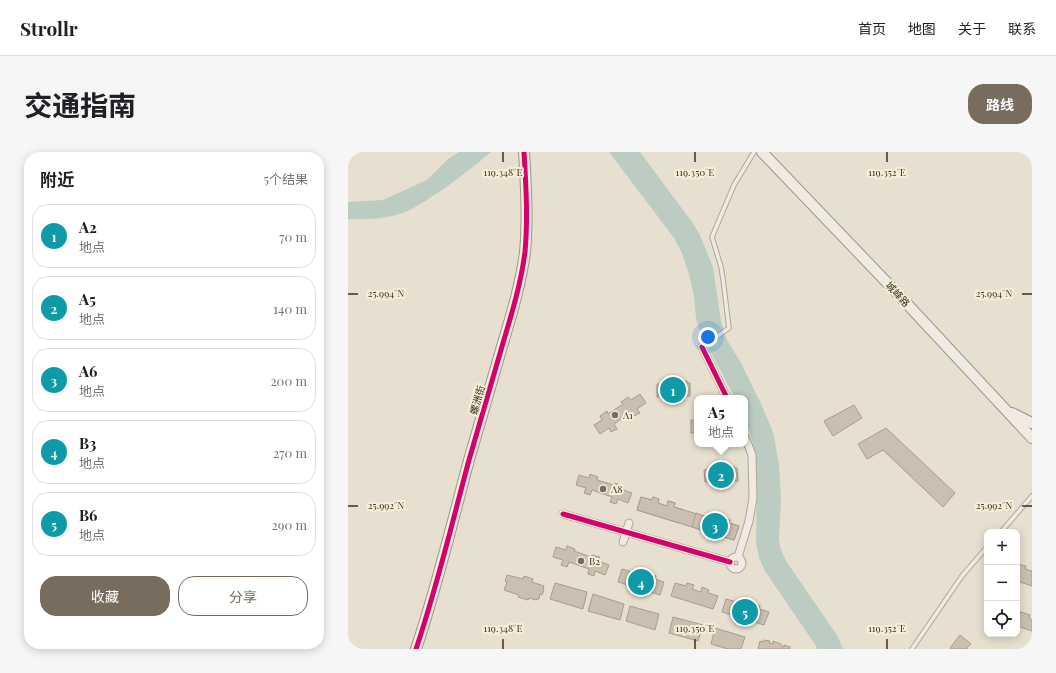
<!DOCTYPE html>
<html lang="zh">
<meta charset="utf-8">
<style>
body{margin:0;font-family:"Playfair Display","Noto Sans SC",serif;background:#f6f6f6;color:#202124}
.controls{position:absolute;right:12px;bottom:12px;display:grid;overflow:hidden;border-radius:8px;box-shadow:0 2px 10px #0003}
.controls button{width:36px;height:36px;display:grid;place-items:center;padding:0;border:0;border-bottom:1px solid #e0e0e0;background:#fff;color:#202124;font:20px sans-serif}
.you{position:absolute;left:360px;top:185px;width:14px;height:14px;margin:-10px;border:3px solid #fff;border-radius:50%;background:#1a73e8;box-shadow:0 0 0 6px #1a73e833}
.badge{display:grid;place-items:center;width:26px;height:26px;border-radius:50%;background:#786c5e;color:#fff;font-size:13px;font-weight:700}
.pin{position:absolute;translate:-50% -50%;border:2px solid #fff;box-shadow:0 1px 4px #0006}
.popup{position:absolute;left:346px;top:243px;width:54px;height:52px;box-sizing:border-box;display:grid;place-content:center;border-radius:8px;background:#fff;filter:drop-shadow(0 1px 3px #0005);font-size:13px;white-space:nowrap;color:#757577}
.popup b{font-size:15px;color:#202124}
.popup::after{content:'';position:absolute;left:50%;top:100%;margin-left:-8px;border:8px solid transparent;border-top-color:#fff}
.list{margin:0;padding:0;list-style:none}
h2{display:flex;justify-content:space-between;align-items:center;height:52px;margin:0;padding:0 16px;font-size:17px}
h2 small{font-size:13px;font-weight:400;color:#757577}
.list li{display:grid;grid-template-columns:26px 1fr auto;gap:12px;align-items:center;box-sizing:border-box;height:64px;margin:0 8px 8px;padding:0 8px;border:1px solid #e0e0e0;border-radius:16px}
.list b{display:block;font-size:15px;white-space:nowrap}
.list p{margin:0;font-size:13px;white-space:nowrap;color:#757577}
.list em{font-size:13px;font-style:normal;color:#757577}
.actions{display:flex;gap:8px;padding:12px 16px}
.actions a{flex:1;padding:9px 0;border:1px solid #786c5e;border-radius:16px;text-align:center;font-size:14px;color:#786c5e}
.actions .main{background:#786c5e;color:#fff}
.icon{flex:none;width:22px;height:22px;fill:none;stroke:currentColor;stroke-width:2;stroke-linecap:round;stroke-linejoin:round}
.map{position:relative;flex:none;width:684px;height:497px;overflow:hidden;border-radius:16px}
header{display:flex;align-items:center;gap:24px;box-sizing:border-box;height:56px;padding:0 20px;background:#fff;border-bottom:1px solid #e0e0e0}
header strong{font-size:19px}
nav{display:flex;gap:22px;margin-inline-start:auto;font-size:14px}
.intro{display:flex;align-items:center;justify-content:space-between;box-sizing:border-box;height:96px;padding:0 24px}
h1{margin:0;font-size:28px}
.button{padding:10px 18px;border-radius:16px;background:#786c5e;color:#fff;font-size:14px;font-weight:700}
main{display:flex;gap:24px;padding:0 24px}
aside{flex:1;background:#fff;border-radius:16px;box-shadow:0 2px 10px #0003}
.map>svg:first-child{display:block}
.water{fill:#bcccc2}
.building{fill:#cbbfb2;stroke:#a89c90}
.lines{fill:none;stroke-linecap:round;stroke-linejoin:round}
.lane-casing{stroke:#ada599;stroke-width:5.5}
.street-casing{stroke:#ada599;stroke-width:9}
.secondary-casing{stroke:#9c958a;stroke-width:12}
.lane{stroke:#efebe3;stroke-width:3.5}
.street{stroke:#efebe3;stroke-width:7}
.secondary{stroke:#efebe3;stroke-width:10}
.lane-bridge-casing{stroke:#ada599;stroke-width:5.5;stroke-linecap:butt}
.lane-bridge{stroke:#efebe3;stroke-width:3.5}
.cycleway-casing{stroke:#f7eed8;stroke-width:8}
.cycleway{stroke:#d6006c;stroke-width:5}
.ticks{fill:none;stroke:#3d2e20;stroke-width:1.5}
.poi-dot{fill:#786c5e;stroke:#f7eed8;stroke-width:1.5}
.labels{text-anchor:middle;stroke-width:4;stroke-linejoin:round;paint-order:stroke}
.street-label{font-size:10px;fill:#3d2e20;stroke:#f7eed8}
.poi-label{font-size:10px;fill:#3d2e20;stroke:#f7eed8;text-anchor:start}
.ticks-label{font-size:10px;text-anchor:middle;fill:#3d2e20;stroke:#f7eed8;stroke-width:4;stroke-linejoin:round;paint-order:stroke}
</style>
<header>
<strong>Strollr</strong>
<nav><a>首页</a><a>地图</a><a>关于</a><a>联系</a></nav>
</header>
<div class="intro"><h1>交通指南</h1><a class="button">路线</a></div>
<main>
<aside>
<h2>附近<small>5个结果</small></h2>
<ul class="list">
<li><span class="badge" style="background:#0f9aa8">1</span><div><b>A2</b><p>地点</p></div><em>70 m</em></li>
<li><span class="badge" style="background:#0f9aa8">2</span><div><b>A5</b><p>地点</p></div><em>140 m</em></li>
<li><span class="badge" style="background:#0f9aa8">3</span><div><b>A6</b><p>地点</p></div><em>200 m</em></li>
<li><span class="badge" style="background:#0f9aa8">4</span><div><b>B3</b><p>地点</p></div><em>270 m</em></li>
<li><span class="badge" style="background:#0f9aa8">5</span><div><b>B6</b><p>地点</p></div><em>290 m</em></li>
</ul>
<div class="actions"><a class="main">收藏</a><a>分享</a></div>
</aside>
<div class="map">
<svg width="684" height="497" viewBox="0 0 684 497">
<rect width="100%" height="100%" fill="#e7e0d1"/>
<g class="water">
<path d="M111,0H143C128,13 113,24 97,36C83,45 70,55 55,61C37,67 18,68 0,67V50L35,48L79,28L100,7Z"/>
<polygon points="261,0 292,0 344,70 352,83 365,115 373,169 379,188 393,211 414,254 425,280 431,312 433,347 431,386 432,395 438,409 489,483 495,497 469,497 468,494 417,419 411,406 408,390 409,321 407,300 402,281 397,267 397,246 387,246 353,182 348,167 346,144 341,122 334,101 326,86"/>
</g>
<g class="building">
<polygon points="330,228 330,231 333,231 333,229 339,229 339,231 342,231 342,244 334,244 334,248 331,248 331,250 320,250 320,248 318,248 318,245 309,245 309,232 313,232 313,230 318,230 318,232 322,232 322,229"/>
<polygon points="292,242 298,251 289,257 292,261 286,264 284,260 266,272 269,277 263,280 261,276 252,282 246,273 254,268 252,264 259,259 260,262 275,252 273,250 280,245 283,248"/>
<polygon points="506,253 514,266 485,284 476,269"/>
<polygon points="349,265 349,281 343,281 343,268 347,268 347,266"/>
<polygon points="538,276 607,341 595,355 535,298 519,307 510,292"/>
<polygon points="369,314 377,314 378,317 381,317 381,315 386,314 386,316 389,316 390,329 381,329 381,333 378,333 378,335 367,336 367,333 365,334 365,330 357,330 356,318 360,317 360,315 366,315 366,317 369,317"/>
<polygon points="242,322 250,325 249,328 266,333 267,331 275,334 273,337 284,341 280,351 270,347 268,352 262,350 264,345 244,338 242,343 236,341 238,336 228,333 231,323 241,326"/>
<polygon points="293,345 304,348 305,345 311,347 310,351 319,354 320,349 327,351 326,355 336,358 331,371 289,358"/>
<polygon points="293,345 304,348 305,345 311,347 310,351 319,354 320,349 327,351 326,355 359,365 360,361 366,363 365,368 374,370 375,366 382,368 381,371 391,374 386,388 289,358"/>
<polygon points="348,361 359,365 360,361 366,363 365,368 374,370 375,366 382,368 381,371 391,374 386,388 344,375"/>
<polygon points="219,394 227,397 226,399 243,405 244,403 252,405 250,409 261,413 257,423 247,419 246,424 240,422 241,417 221,410 219,415 213,413 215,408 205,405 208,395 218,398"/>
<polygon points="669,412 678,414 677,417 684,419 684,434 669,429"/>
<polygon points="274,417 284,420 285,417 292,419 291,423 299,426 301,421 308,424 307,427 316,430 312,443 270,430"/>
<polygon points="159,423 175,427 176,424 185,427 184,430 196,434 195,437 196,438 194,443 192,442 191,447 189,447 188,448 181,446 180,448 170,445 171,443 156,438 159,430 157,429"/>
<polygon points="207,431 239,440 235,457 202,447"/>
<polygon points="327,431 338,434 339,431 346,433 344,437 353,440 354,435 361,438 360,441 370,444 365,457 323,444"/>
<polygon points="245,442 276,452 272,468 240,459"/>
<polygon points="378,447 389,450 390,447 397,449 395,453 404,456 405,452 412,454 411,457 421,460 416,473 374,460"/>
<polygon points="282,454 311,462 307,478 278,469"/>
<polygon points="669,457 671,457 670,459 682,463 681,466 684,468 684,479 669,474"/>
<polygon points="325,465 355,473 350,489 321,481"/>
<polygon points="367,476 397,485 393,497 380,497 363,492"/>
<polygon points="612,483 623,492 619,496 620,497 604,497 602,496"/>
<polygon points="416,488 422,489 421,491 425,492 425,489 433,492 433,494 436,495 436,493 442,495 442,497 410,497 412,489 416,490"/>
</g>
<g class="lines">
<g class="lane-casing">
<g id="lane">
<polyline points="653,380 684,344"/>
<polyline points="564,497 614,424 639,395"/>
</g>
</g>
<g class="street-casing">
<g id="street">
<polyline points="354,195 379,246"/>
<polyline points="215,362 382,410"/>
<polyline points="275,390 281,371"/>
<circle cx="388" cy="411" r="6"/>
<polyline points="390,405 401,369 405,346 404,303 397,285"/>
</g>
</g>
<g class="secondary-casing">
<g id="secondary">
<polyline points="414,0 547,139 684,286"/>
<polyline points="664,261 684,271"/>
<path d="M68,497C89,435 104,371 121,308C132,269 144,230 155,191C164,161 173,131 177,100C180,67 178,33 176,0"/>
</g>
</g>
<use href="#lane" class="lane"/>
<use href="#street" class="street"/>
<use href="#secondary" class="secondary"/>
<g class="lane-bridge-casing">
<polyline id="lane-bridge" points="354,195 381,176 375,127 373,115 364,85 386,33 406,0"/>
</g>
<use href="#lane-bridge" class="lane-bridge"/>
<g class="cycleway-casing">
<g id="cycleway">
<polyline points="354,195 379,246"/>
<polyline points="215,362 382,410"/>
<path d="M68,497C89,435 104,371 121,308C132,269 144,230 155,191C164,161 173,131 177,100C180,67 178,33 176,0"/>
</g>
</g>
<use href="#cycleway" class="cycleway"/>
</g>
<path class="ticks" d="M155,0V10M347,0V10M539,0V10M0,142H10M674,142H684M0,354H10M674,354H684M155,487V497M347,487V497M539,487V497"/>
<g class="poi-dot">
<circle cx="267" cy="263" r="4"/>
<circle cx="255" cy="337" r="4"/>
<circle cx="233" cy="409" r="4"/>
</g>
<g class="labels">
<g class="street-label">
<text transform="translate(550 142) rotate(47)" y="4">城峰路</text>
<text transform="translate(129 248) rotate(-74)" y="4">螺洲街</text>
</g>
<g class="poi-label">
<text x="275" y="267">A1</text>
<text x="263" y="341">A8</text>
<text x="241" y="413">B2</text>
</g>
</g>
<g class="ticks-label">
<text x="155" y="24">119.348°E</text>
<text x="347" y="24">119.350°E</text>
<text x="539" y="24">119.352°E</text>
<text x="38" y="145">25.994°N</text>
<text x="646" y="145">25.994°N</text>
<text x="38" y="357">25.992°N</text>
<text x="646" y="357">25.992°N</text>
<text x="155" y="480">119.348°E</text>
<text x="347" y="480">119.350°E</text>
<text x="539" y="480">119.352°E</text>
</g>
</svg>
<div class="controls">
<button>+</button>
<button>−</button>
<button><svg class="icon" aria-label="locate" viewBox="0 0 24 24"><circle cx="12" cy="12" r="6"/><path d="M12 2v4M12 18v4M2 12h4M18 12h4"/></svg></button>
</div>
<div class="you"></div>
<div class="pin badge" style="left:325px;top:238px;background:#0f9aa8">1</div>
<div class="pin badge" style="left:373px;top:323px;background:#0f9aa8">2</div>
<div class="popup"><b>A5</b>地点</div>
<div class="pin badge" style="left:367px;top:374px;background:#0f9aa8">3</div>
<div class="pin badge" style="left:293px;top:430px;background:#0f9aa8">4</div>
<div class="pin badge" style="left:397px;top:460px;background:#0f9aa8">5</div>
</div>
</main>
